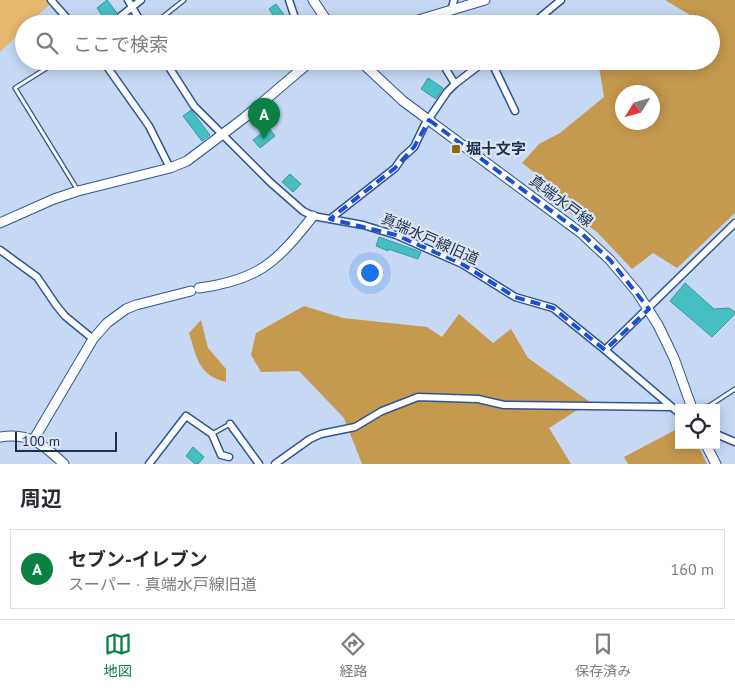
<!DOCTYPE html>
<html lang="ja">
<meta charset="utf-8">
<style>
body{margin:0;font-family:"PT Sans","Noto Sans JP",sans-serif;background:#f7f7f7;color:#2b2b33}
.controls{position:absolute;right:15px;bottom:15px;display:grid;overflow:hidden;border-radius:0px;box-shadow:0 2px 12px #0003}
.controls button{width:45px;height:45px;display:grid;place-items:center;padding:0;border:0;border-bottom:1px solid #e1e1e2;background:#fff;color:#2b2b33;font:25px sans-serif}
.compass{position:absolute;left:615px;top:85px;width:45px;height:45px;border-radius:50%;background:#fff;box-shadow:0 2px 12px #0003;rotate:233deg}
.scale{position:absolute;left:15px;bottom:12px;width:102px;box-sizing:border-box;padding-left:5px;border:2px solid #1c2e48;border-top:0;font-size:14px;line-height:18px;white-space:nowrap;color:#1c2e48;-webkit-text-stroke:4px #dce5f3;paint-order:stroke}
.you{position:absolute;left:369px;top:272px;width:18px;height:18px;margin:-12px;border:4px solid #fff;border-radius:50%;background:#1a73e8;box-shadow:0 0 0 8px #1a73e833}
.badge{display:grid;place-items:center;width:32px;height:32px;border-radius:50%;background:#0b8043;color:#fff;font-size:16px;font-weight:700}
.pin{position:absolute;translate:-50% -41px;filter:drop-shadow(0 1px 2px #0008)}
.pin::after{content:'';position:absolute;top:26px;width:18px;height:15px;background:inherit;clip-path:polygon(0 0,100% 0,50% 100%)}
.list{margin:0;padding:0;list-style:none}
h2{display:flex;justify-content:space-between;align-items:center;height:65px;margin:0;padding:0 20px;font-size:21px}
h2 small{font-size:16px;font-weight:400;color:#7c7c81}
.list li{display:grid;grid-template-columns:32px 1fr auto;gap:15px;align-items:center;box-sizing:border-box;height:80px;margin:0 10px 10px;padding:0 10px;border:1px solid #e1e1e2;border-radius:0px}
.list b{display:block;font-size:19px;white-space:nowrap}
.list p{margin:0;font-size:16px;white-space:nowrap;color:#7c7c81}
.list em{font-size:16px;font-style:normal;color:#7c7c81}
.icon{flex:none;width:28px;height:28px;fill:none;stroke:currentColor;stroke-width:2;stroke-linecap:round;stroke-linejoin:round}
.map{position:relative;flex:none;width:735px;height:464px;overflow:hidden}
.search{position:absolute;background:#fff;box-shadow:0 2px 12px #0003;left:15px;right:15px;top:15px;height:55px;display:flex;align-items:center;gap:12px;box-sizing:border-box;padding:0 18px;border-radius:28px;color:#7c7c81;font-size:19px}
.sheet{height:155px;background:#fff}
nav{display:flex;justify-content:space-around;align-items:center;box-sizing:border-box;height:70px;border-top:1px solid #e1e1e2;background:#fff;font-size:14px;color:#7c7c81}
nav a{display:grid;justify-items:center;gap:2px}
nav .on{color:#0b8043}
.map>svg:first-child{display:block}
.green{fill:#e7b970}
.forest{fill:#c5994e;fill-rule:evenodd}
.building{fill:#45bfc4;stroke:#3b989b}
.lines{fill:none;stroke-linecap:round;stroke-linejoin:round}
.lane-casing{stroke:#2e5692;stroke-width:5.5}
.street-casing{stroke:#2e5692;stroke-width:9}
.secondary-casing{stroke:#2e5692;stroke-width:11}
.lane{stroke:#fff;stroke-width:3}
.street{stroke:#fff;stroke-width:6}
.secondary{stroke:#fff;stroke-width:9}
.marked{fill:none;stroke:#1d4ed8;stroke-width:4;stroke-dasharray:10 6;stroke-linejoin:round}
.poi-dot{fill:#91660f;stroke:#dce5f3;stroke-width:2}
.labels{text-anchor:middle;stroke-width:4.5;stroke-linejoin:round;paint-order:stroke}
.poi-label{font-size:15px;font-weight:bold;fill:#1c2e48;stroke:#dce5f3;text-anchor:start}
.street-label{font-size:15px;fill:#1c2e48;stroke:#dce5f3}
</style>
<div class="map">
<svg width="735" height="464" viewBox="0 0 735 464">
<rect width="100%" height="100%" fill="#c6d8f4"/>
<polygon class="green" points="0,0 47,0 50,4 29,24 24,24 24,29 0,52"/>
<g class="forest">
<path d="M665,0H735V213L677,268L653,253L632,269L597,232L548,198L555,188L522,163L539,144L560,133L604,97L598,61H711V44L717,31L711,27V24H705ZM652,92V122H622V92Z"/>
<polygon points="304,306 343,318 427,327 442,337 459,314 493,343 511,329 528,358 590,402 549,428 571,464 362,464 344,418 299,371 261,372 251,355 256,333"/>
<path d="M201,320L208,348L226,369V382C198,375 197,358 189,333Z"/>
<polygon points="679,428 679,445 698,445 707,464 628,464 624,457"/>
</g>
<g class="building">
<polygon points="107,0 117,13 106,21 97,8"/>
<polygon points="276,4 291,24 279,24 269,9"/>
<polygon points="428,78 443,88 436,99 421,89"/>
<polygon points="191,110 210,135 202,141 183,116"/>
<polygon points="269,128 275,136 260,148 253,140"/>
<polygon points="290,174 301,184 293,192 282,182"/>
<polygon points="379,237 421,252 418,259 388,249 388,251 376,246"/>
<polygon points="685,283 714,309 729,308 735,312 735,314 712,337 670,301"/>
<polygon points="193,447 204,457 198,464 195,464 186,456"/>
</g>
<g class="lines">
<g class="lane-casing">
<g id="lane">
<polyline points="112,24 121,16"/>
<polyline points="154,24 184,0"/>
<polyline points="58,61 15,88 77,189"/>
<polyline points="694,408 709,406 735,389"/>
<polyline points="212,434 230,424"/>
</g>
</g>
<g class="street-casing">
<g id="street">
<polyline points="51,0 72,24"/>
<polyline points="128,0 142,24"/>
<polyline points="289,0 297,24"/>
<polyline points="451,11 454,0"/>
<polyline points="121,16 141,0"/>
<polyline points="532,24 561,0"/>
<polyline points="103,61 149,126 170,168"/>
<polyline points="165,61 194,106 270,182 303,211 313,216 363,225 396,235 462,264 515,297 553,308 605,350 679,413"/>
<polyline points="441,61 455,84"/>
<polyline points="491,61 515,111"/>
<polyline points="330,219 395,168 402,158 414,147 424,126 447,92 455,84 485,61"/>
<polyline points="0,250 37,277 56,305 65,316 93,339"/>
<polyline points="605,350 735,223"/>
<polyline points="230,424 259,464"/>
<polyline points="716,434 735,442"/>
<polyline points="149,464 186,416 212,434 221,455 229,457"/>
<polyline points="275,464 310,439 321,434 355,427 382,411 418,397 478,399 504,405 671,407"/>
</g>
</g>
<g class="secondary-casing">
<g id="secondary">
<polyline points="313,0 329,24"/>
<polyline points="405,24 485,0"/>
<polyline points="360,61 403,101 581,233 610,260 637,292 658,325 674,358 692,408"/>
<polyline points="0,223 54,199 78,191 170,168 187,161 244,118 311,61"/>
<path d="M199,288C259,280 277,262 313,216"/>
<path d="M0,437C30,432 44,445 64,464"/>
<polyline points="34,439 93,339 107,323 126,309 136,305 191,291"/>
<polyline points="706,445 716,464"/>
</g>
</g>
<use href="#lane" class="lane"/>
<use href="#street" class="street"/>
<use href="#secondary" class="secondary"/>
</g>
<path class="marked" d="M429,120L581,233L610,260L649,309L605,350L553,308L515,297L462,264L396,235L330,219L395,168L414,147Z"/>
<rect class="poi-dot" x="451" y="144" width="10" height="10" rx="2.5"/>
<g class="labels">
<g class="poi-label">
<text x="466" y="154">堀十文字</text>
</g>
<g class="street-label">
<text transform="translate(561 201) rotate(37)" y="5">真端水戸線</text>
<text transform="translate(430 239) rotate(24)" y="5">真端水戸線旧道</text>
</g>
</g>
</svg>
<div class="controls">
<button><svg class="icon" aria-label="locate" viewBox="0 0 24 24"><circle cx="12" cy="12" r="6"/><path d="M12 2v4M12 18v4M2 12h4M18 12h4"/></svg></button>
</div>
<svg class="compass" viewBox="-18 -18 36 36"><path d="M0-13l5 13h-10z" fill="#e53935"/><path d="M0 13l5-13h-10z" fill="#7c7c81"/></svg>
<div class="scale">100 m</div>
<div class="you"></div>
<div class="pin badge" style="left:264px;top:139px">A</div>
<div class="search"><svg class="icon" aria-label="search" viewBox="0 0 24 24"><circle cx="10" cy="10" r="6"/><path d="M15 15l6 6"/></svg>ここで検索</div>
</div>
<section class="sheet">
<h2>周辺<small></small></h2>
<ul class="list">
<li><span class="badge">A</span><div><b>セブン-イレブン</b><p>スーパー · 真端水戸線旧道</p></div><em>160 m</em></li>
</ul>
</section>
<nav>
<a class="on"><svg class="icon" aria-label="map" viewBox="0 0 24 24"><path d="M3 6l6-2 6 2 6-2v14l-6 2-6-2-6 2zM9 4v14M15 6v14"/></svg>地図</a>
<a><svg class="icon" aria-label="directions" viewBox="0 0 24 24"><path d="M12 3l9 9-9 9-9-9zM9 14v-3h6M13 9l2 2-2 2"/></svg>経路</a>
<a><svg class="icon" aria-label="saved" viewBox="0 0 24 24"><path d="M7 4h10v16l-5-4-5 4z"/></svg>保存済み</a>
</nav>
